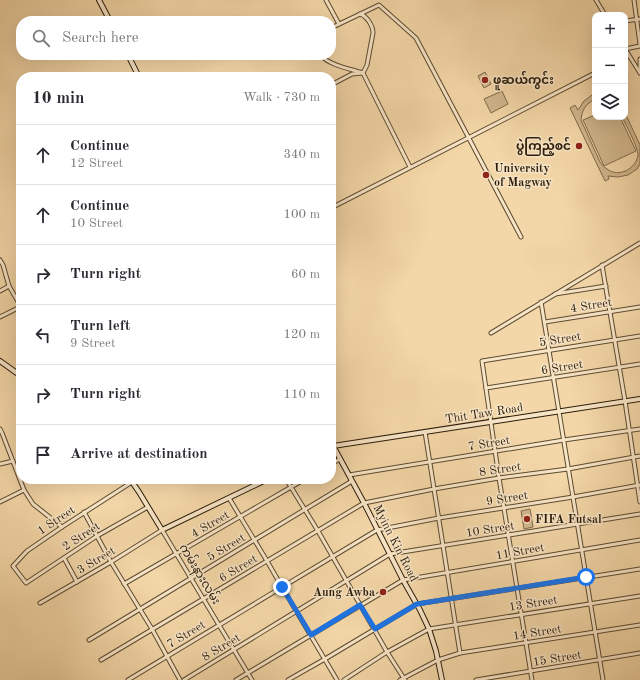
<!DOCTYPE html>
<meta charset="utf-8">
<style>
body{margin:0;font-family:"Old Standard TT","Noto Sans Myanmar",serif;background:#f2f2f3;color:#2b2b33}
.controls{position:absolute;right:12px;top:12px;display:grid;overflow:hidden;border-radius:8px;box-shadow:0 4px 16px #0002}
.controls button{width:36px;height:36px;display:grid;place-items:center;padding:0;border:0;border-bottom:1px solid #e1e1e2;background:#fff;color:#2b2b33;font:20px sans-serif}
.stop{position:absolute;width:12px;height:12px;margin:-9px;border:3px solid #1a73e8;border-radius:50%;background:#fff}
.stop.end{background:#1a73e8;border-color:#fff;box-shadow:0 1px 4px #0008}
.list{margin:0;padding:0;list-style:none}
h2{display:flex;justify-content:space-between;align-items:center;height:52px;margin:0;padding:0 16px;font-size:17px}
h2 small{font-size:13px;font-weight:400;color:#7c7c81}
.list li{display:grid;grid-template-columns:26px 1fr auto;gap:12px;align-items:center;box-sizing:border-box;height:60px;padding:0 16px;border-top:1px solid #e1e1e2}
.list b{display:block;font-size:15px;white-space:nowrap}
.list p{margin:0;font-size:13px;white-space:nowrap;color:#7c7c81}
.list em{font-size:13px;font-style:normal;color:#7c7c81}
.icon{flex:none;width:22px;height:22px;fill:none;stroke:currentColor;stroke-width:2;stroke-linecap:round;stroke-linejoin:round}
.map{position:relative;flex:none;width:640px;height:680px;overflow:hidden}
.search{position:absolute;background:#fff;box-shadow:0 4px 16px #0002;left:16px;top:16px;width:320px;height:44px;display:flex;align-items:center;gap:10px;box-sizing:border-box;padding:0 14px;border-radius:16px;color:#7c7c81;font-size:15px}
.panel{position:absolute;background:#fff;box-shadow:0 4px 16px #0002;left:16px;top:72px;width:320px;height:412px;border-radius:16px}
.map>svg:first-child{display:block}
.green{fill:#d2b78d;stroke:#7e6a4c}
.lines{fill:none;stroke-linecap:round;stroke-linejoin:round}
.street-casing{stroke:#5c4b32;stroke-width:5}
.secondary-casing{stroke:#2a1c0b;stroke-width:6}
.street{stroke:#f8e5c6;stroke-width:3}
.secondary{stroke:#f8e5c6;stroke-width:4}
.route{stroke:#1a73e8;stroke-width:5}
.poi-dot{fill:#8f2418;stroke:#f8e5c6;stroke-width:1.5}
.labels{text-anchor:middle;stroke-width:3;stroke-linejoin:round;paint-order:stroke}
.poi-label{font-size:12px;font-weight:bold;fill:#2a1c0b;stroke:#f8e5c6;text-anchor:start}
.street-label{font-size:12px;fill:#2a1c0b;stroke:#f8e5c6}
</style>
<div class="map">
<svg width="640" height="680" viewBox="0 0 640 680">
<rect width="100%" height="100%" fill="#f4d7a8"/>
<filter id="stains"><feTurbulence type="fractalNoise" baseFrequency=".005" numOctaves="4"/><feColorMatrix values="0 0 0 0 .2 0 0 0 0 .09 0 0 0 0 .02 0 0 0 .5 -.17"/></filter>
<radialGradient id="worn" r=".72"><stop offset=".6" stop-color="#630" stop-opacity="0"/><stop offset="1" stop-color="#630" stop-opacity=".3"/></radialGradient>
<g class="green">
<polygon points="485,72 491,84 484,88 478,76"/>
<polygon points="502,91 508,104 491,113 484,99"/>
<path d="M592,95H595V99C586,104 582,109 581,120L600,162C602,165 604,167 607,169C619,178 636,169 638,155C638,147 626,125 622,117H625V113L640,145V164L637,169L628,175L618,177L608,176L609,179L605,181L570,108L575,105L578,110L584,101Z"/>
<polygon points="595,115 595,117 620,117 636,151 604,166 583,120"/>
<polygon points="530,509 533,527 524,529 521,511"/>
</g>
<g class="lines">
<g class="street-casing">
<g id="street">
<polyline points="326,0 339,24"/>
<polyline points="596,0 605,15"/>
<polyline points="634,0 640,44"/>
<polyline points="625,21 640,19"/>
<polyline points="331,28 379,5 416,38 521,237"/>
<polyline points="625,49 640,73"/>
<polyline points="625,49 640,46"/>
<path d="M321,55C328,65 351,69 363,73L367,65L373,33C373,26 367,16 360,14"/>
<polyline points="640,73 640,59"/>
<polyline points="331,85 352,74 363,73 410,167"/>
<polyline points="331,208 595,73"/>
<polyline points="0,260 3,265 9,286 20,305 20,307 0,317"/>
<polyline points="602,265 625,401 640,502"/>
<polyline points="0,291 9,286"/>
<polyline points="555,294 606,286"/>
<polyline points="541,302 603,680"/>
<polyline points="545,322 640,307"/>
<polyline points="491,333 640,243"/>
<polyline points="486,388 640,364"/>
<polyline points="0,429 2,433 24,490"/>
<polyline points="425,432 460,653"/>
<polyline points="0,464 13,461"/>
<polyline points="331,464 340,459"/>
<polyline points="349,475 564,440 640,429"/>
<polyline points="286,479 318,531 387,652 405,680"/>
<polyline points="132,482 62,527 27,551 13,566 26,583 97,536 148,507"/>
<polyline points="229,498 267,561 282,587 337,680"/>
<polyline points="0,502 24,490 33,504 62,527"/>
<polyline points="84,512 111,562 152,629 180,680"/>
<polyline points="64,558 77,582"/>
<polyline points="124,584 305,479"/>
<polyline points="40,603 111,562 162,530 252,680"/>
<polyline points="89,640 352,481 351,480"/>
<polyline points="101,660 364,503 434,489 499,478 568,469 640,456"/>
<polyline points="128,680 377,530 439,518 573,497 640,485"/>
<polyline points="184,680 390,554 640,514"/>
<polyline points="236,680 403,580 640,540"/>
<polyline points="288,680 325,659 417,604 640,569"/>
<polyline points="344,680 387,652 429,629 640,596"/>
<polyline points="400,680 438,660 460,653 640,625"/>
<polyline points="476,680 640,653"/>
<polyline points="532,680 499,478 482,361 640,336"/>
</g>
</g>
<g class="secondary-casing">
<g id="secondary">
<polyline points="99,0 110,21"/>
<polyline points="128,55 139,77"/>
<polyline points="0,361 21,376"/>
<polyline points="331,442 364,503 403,580 420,610 429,629 436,651 442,680"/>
<polyline points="331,447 333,446 640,399"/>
<polyline points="130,479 139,492 162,530 268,479"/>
</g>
</g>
<use href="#street" class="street"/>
<use href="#secondary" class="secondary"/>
</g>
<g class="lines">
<polyline class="route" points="282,587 311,635 360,605 375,629 417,604 586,577"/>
</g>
<g class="poi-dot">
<circle cx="485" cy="80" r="4"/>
<circle cx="579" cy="146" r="4"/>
<circle cx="486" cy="175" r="4"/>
<circle cx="527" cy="519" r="4"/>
<circle cx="383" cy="592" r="4"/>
</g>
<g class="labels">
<g class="poi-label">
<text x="493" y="84">ဖူဆယ်ကွင်း</text>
<text x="571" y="150" text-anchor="end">ပွဲကြည့်စင်</text>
<text x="494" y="172">University<tspan x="494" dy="14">of Magway</tspan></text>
<text x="535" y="523">FIFA Futsal</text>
<text x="375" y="596" text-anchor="end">Aung Awba</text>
</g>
<g class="street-label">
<text transform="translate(591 305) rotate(-9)" y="4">4 Street</text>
<text transform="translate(560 339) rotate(-9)" y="4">5 Street</text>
<text transform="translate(562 367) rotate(-9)" y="4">6 Street</text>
<text transform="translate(484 413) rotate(-9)" y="4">Thit Taw Road</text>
<text transform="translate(489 443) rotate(-9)" y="4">7 Street</text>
<text transform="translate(500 469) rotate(-8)" y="4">8 Street</text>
<text transform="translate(507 498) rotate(-9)" y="4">9 Street</text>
<text transform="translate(56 520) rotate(-34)" y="4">1 Street</text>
<text transform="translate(210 524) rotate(-30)" y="4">4 Street</text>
<text transform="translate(490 529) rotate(-9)" y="4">10 Street</text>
<text transform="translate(81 536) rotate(-33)" y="4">2 Street</text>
<text transform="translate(396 543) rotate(63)" y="4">Myinn Kin Road</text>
<text transform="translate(226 547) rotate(-31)" y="4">5 Street</text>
<text transform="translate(520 551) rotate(-10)" y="4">11 Street</text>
<text transform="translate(96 560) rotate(-31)" y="4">3 Street</text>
<text transform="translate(238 568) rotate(-31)" y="4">6 Street</text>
<text transform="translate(200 574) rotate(59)" y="4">ကမ်းနားလမ်း</text>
<text transform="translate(533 603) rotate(-9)" y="4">13 Street</text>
<text transform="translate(537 632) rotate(-9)" y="4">14 Street</text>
<text transform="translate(186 634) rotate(-31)" y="4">7 Street</text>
<text transform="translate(221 647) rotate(-31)" y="4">8 Street</text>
<text transform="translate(557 658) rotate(-9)" y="4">15 Street</text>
</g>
</g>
<rect width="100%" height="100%" filter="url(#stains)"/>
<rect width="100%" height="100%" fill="url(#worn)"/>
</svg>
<div class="controls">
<button>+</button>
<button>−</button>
<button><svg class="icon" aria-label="layers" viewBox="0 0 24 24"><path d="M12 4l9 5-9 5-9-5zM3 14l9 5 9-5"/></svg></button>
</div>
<div class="stop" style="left:586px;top:577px"></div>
<div class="stop end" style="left:282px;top:587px"></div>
<div class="search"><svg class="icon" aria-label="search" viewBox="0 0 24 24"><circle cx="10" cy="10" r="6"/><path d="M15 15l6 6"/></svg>Search here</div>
<section class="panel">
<h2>10 min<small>Walk · 730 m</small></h2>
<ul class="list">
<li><svg class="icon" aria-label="ahead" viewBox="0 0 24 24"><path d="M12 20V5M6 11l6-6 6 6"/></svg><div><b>Continue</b><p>12 Street</p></div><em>340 m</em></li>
<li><svg class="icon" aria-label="ahead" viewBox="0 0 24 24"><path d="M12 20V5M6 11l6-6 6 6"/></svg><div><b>Continue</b><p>10 Street</p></div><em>100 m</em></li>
<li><svg class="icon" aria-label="right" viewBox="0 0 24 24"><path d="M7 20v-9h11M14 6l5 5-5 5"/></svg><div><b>Turn right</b></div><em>60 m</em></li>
<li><svg class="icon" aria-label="left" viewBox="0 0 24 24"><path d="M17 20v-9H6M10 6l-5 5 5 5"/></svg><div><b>Turn left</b><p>9 Street</p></div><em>120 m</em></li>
<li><svg class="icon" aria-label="right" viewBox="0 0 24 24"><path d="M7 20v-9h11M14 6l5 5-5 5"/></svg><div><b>Turn right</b></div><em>110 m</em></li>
<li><svg class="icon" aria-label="arrive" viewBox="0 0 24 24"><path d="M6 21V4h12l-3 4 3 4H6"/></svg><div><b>Arrive at destination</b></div></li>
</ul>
</section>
</div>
